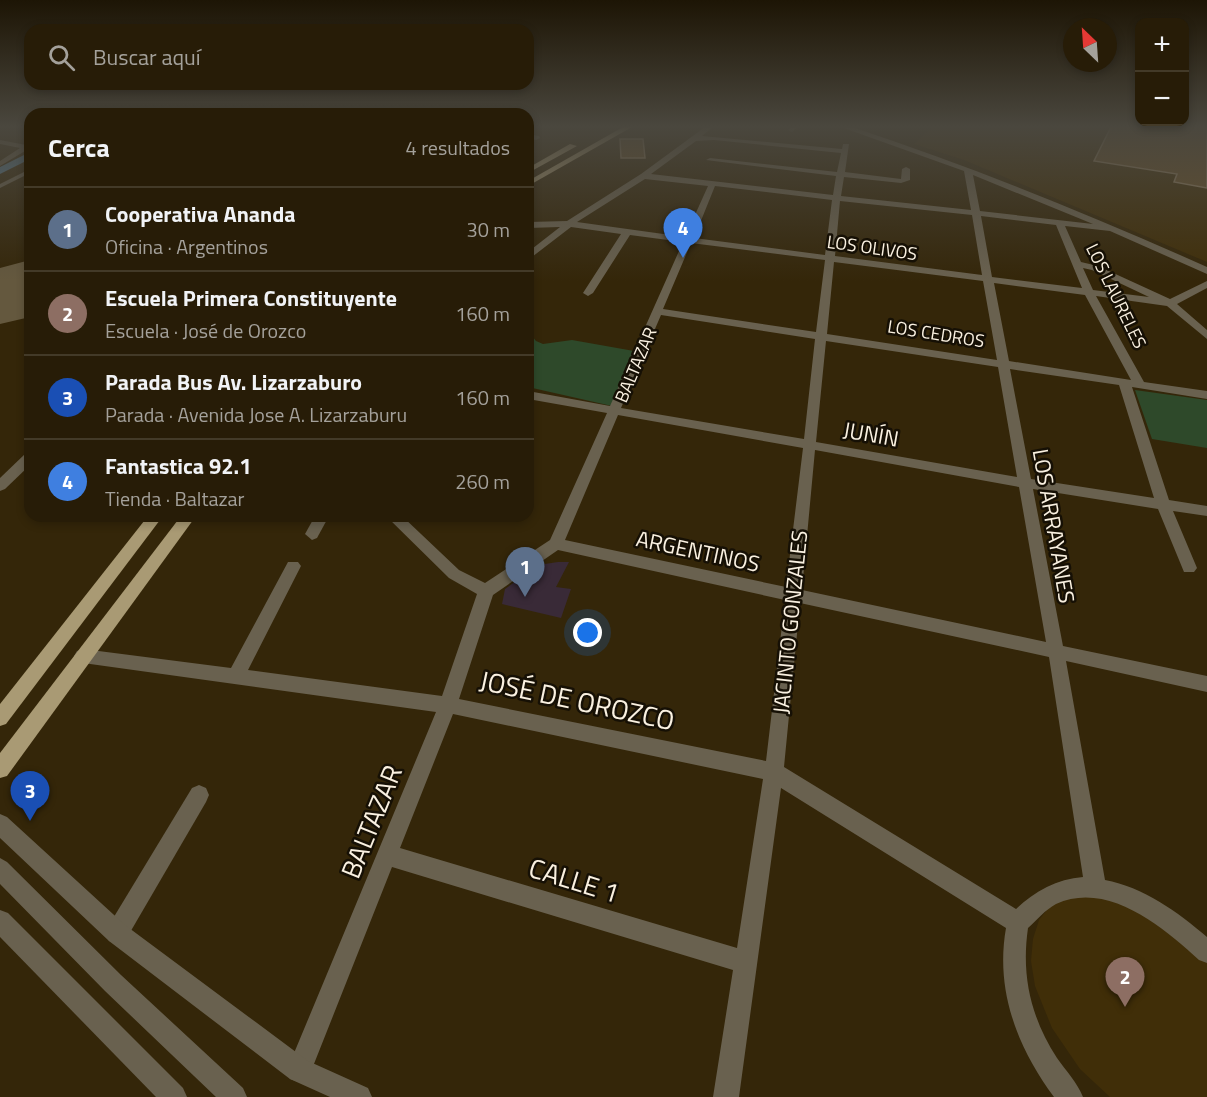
<!DOCTYPE html>
<html lang="es">
<meta charset="utf-8">
<style>
body{margin:0;font-family:"Titillium Web",sans-serif;background:#2f2511;color:#f1f3f6}
.controls{position:absolute;right:18px;top:18px;display:grid;overflow:hidden;border-radius:12px;box-shadow:0 3px 9px #0003}
.controls button{width:54px;height:54px;display:grid;place-items:center;padding:0;border:0;border-bottom:2px solid #433a28;background:#271c07;color:#f1f3f6;font:30px sans-serif}
.compass{position:absolute;left:1063px;top:18px;width:54px;height:54px;border-radius:50%;background:#271c07;box-shadow:0 3px 9px #0003;rotate:335deg}
.you{position:absolute;left:588px;top:633px;width:21px;height:21px;margin:-15px;border:4px solid #fff;border-radius:50%;background:#1a73e8;box-shadow:0 0 0 9px #1a73e833}
.badge{display:grid;place-items:center;width:39px;height:39px;border-radius:50%;background:#2563eb;color:#fff;font-size:20px;font-weight:700}
.pin{position:absolute;translate:-50% -50px;filter:drop-shadow(0 2px 3px #0008)}
.pin::after{content:'';position:absolute;top:32px;width:21px;height:18px;background:inherit;clip-path:polygon(0 0,100% 0,50% 100%)}
.list{margin:0;padding:0;list-style:none}
h2{display:flex;justify-content:space-between;align-items:center;height:78px;margin:0;padding:0 24px;font-size:26px}
h2 small{font-size:20px;font-weight:400;color:#a4a19b}
.list li{display:grid;grid-template-columns:39px 1fr auto;gap:18px;align-items:center;box-sizing:border-box;height:84px;padding:0 24px;border-top:2px solid #433a28}
.list b{display:block;font-size:22px;white-space:nowrap}
.list p{margin:0;font-size:20px;white-space:nowrap;color:#a4a19b}
.list em{font-size:20px;font-style:normal;color:#a4a19b}
.icon{flex:none;width:33px;height:33px;fill:none;stroke:currentColor;stroke-width:2;stroke-linecap:round;stroke-linejoin:round}
.map{position:relative;flex:none;width:1207px;height:1097px;overflow:hidden}
.search{position:absolute;background:#271c07;box-shadow:0 3px 9px #0003;left:24px;top:24px;width:510px;height:66px;display:flex;align-items:center;gap:15px;box-sizing:border-box;padding:0 21px;border-radius:18px;color:#a4a19b;font-size:22px}
.panel{position:absolute;background:#271c07;box-shadow:0 3px 9px #0003;left:24px;top:108px;width:510px;height:414px;border-radius:18px}
.map>svg:first-child{display:block}
.commercial{fill:#392a37}
.built{fill:#402e08}
.green{fill:#2e492a}
.lines{fill:none;stroke-linecap:round;stroke-linejoin:round}
.canal{fill:#547e9b;fill-rule:evenodd}
.runway{fill:#64583e;fill-rule:evenodd}
.building{fill:#6a5129;stroke:#938063;stroke-width:1.5}
.service{fill:#69614f;fill-rule:evenodd}
.minor{fill:#69614f;fill-rule:evenodd}
.tertiary{fill:#69614f;fill-rule:evenodd}
.primary{fill:#a99a74;fill-rule:evenodd}
.labels{text-anchor:middle;stroke-width:5;stroke-linejoin:round;paint-order:stroke}
.far-street-label{font-size:18px;fill:#faf1e1;stroke:#161005}
.street-label{font-size:22px;fill:#faf1e1;stroke:#161005}
.near-street-label{font-size:27px;fill:#faf1e1;stroke:#161005}
</style>
<div class="map">
<svg width="1207" height="1097" viewBox="0 0 1207 1097">
<rect width="100%" height="100%" fill="#342609"/>
<polygon class="commercial" points="558,562 569,562 556,587 571,589 561,618 502,604 505,589 519,579 538,565"/>
<g class="built">
<polygon points="933,127 1207,127 1207,262 964,160 914,144"/>
<polygon points="1065,897 1126,897 1207,956 1207,1097 1110,1097 1080,1069 1052,1028 1035,986 1031,961 1033,939 1039,920 1050,906"/>
</g>
<g class="green">
<polygon points="528,331 536,341 543,344 572,340 634,351 612,406 528,387"/>
<polygon points="1135,390 1207,400 1207,448 1152,439"/>
</g>
<g class="lines">
<polygon class="canal" points="30,152 30,159 0,174 0,167"/>
<polygon class="runway" points="30,260 30,317 0,324 0,268"/>
</g>
<g class="building">
<polygon points="1111,127 1207,127 1207,188 1174,182 1177,174 1094,161"/>
<polygon points="620,139 643,139 645,158 621,158"/>
</g>
<g class="lines">
<polygon class="service" points="30,169 30,173 0,188 0,184"/>
<g class="minor">
<path d="M705,127H713L702,136L842,149L843,144H849L845,172L901,179L902,169L906,167L910,169V180L901,183L844,177L841,196L971,210L964,171L841,127H852C973,167 1091,215 1207,267V274L1110,231L1065,226L1081,262L1098,266L1170,299L1207,281V288L1177,304L1207,330V339L1167,306L1096,296L1144,382L1207,391V399L1132,387L1169,500L1207,506V516L1173,511L1197,568L1194,572H1184L1158,509L1033,489L1063,646L1207,676V692L1066,661L1105,880C1143,887 1178,912 1207,937V963L1199,960C1164,928 1108,880 1056,904C1045,910 1037,920 1028,928C1021,976 1031,1018 1057,1058C1066,1071 1077,1082 1083,1097H1054C1017,1047 995,990 1006,928L781,788L739,1097H713L733,970L392,867L308,1079L299,1082L290,1079L287,1070L436,712L83,663L77,661L74,656L77,651L83,649L231,668L288,562H298L301,566L248,670L442,696L477,594L449,578L386,516H402L459,570L485,583L550,540L607,413L528,399V391L610,406L683,242L630,235L593,293L588,296L583,293L621,234L571,227L528,260V252L560,227L528,228V222L567,221L641,174ZM714,140L841,153L837,172L710,158L706,160L836,176L833,195L651,174L696,141ZM973,175L1093,224L980,211ZM645,179L708,186L685,237L577,222ZM715,186L832,200L825,255L694,238ZM840,201L972,215L982,275L835,256ZM981,216L1056,225L1082,288L992,277ZM691,243L825,260L816,332L663,309ZM834,262L983,281L997,360L827,334ZM1083,268L1092,270L1149,297L1093,290ZM994,283L1085,295L1131,380L1009,361ZM661,315L815,339L804,439L621,408ZM826,341L998,367L1017,477L816,442ZM1010,369L1119,385L1154,498L1031,479ZM618,415L803,448L786,587L565,540ZM815,450L1019,487L1046,642L802,590ZM558,550L785,600L766,761L459,699L493,595ZM800,603L1049,657L1083,877C1057,879 1035,891 1016,909L784,767ZM453,714L763,779L737,948L400,848Z"/>
<polygon points="791,127 798,127 792,132 788,130"/>
<polygon points="528,134 539,136 540,138 536,140 528,138"/>
<polygon points="0,140 26,145 30,143 30,148 0,166 0,161 20,148 0,144"/>
<polygon points="30,453 30,465 5,489 0,491 0,478 25,454"/>
<polygon points="315,516 329,516 317,538 312,540 305,534"/>
<polygon points="199,785 206,788 209,795 206,802 125,941 117,944 109,941 106,933 109,925 192,788"/>
</g>
<g class="tertiary">
<polygon points="0,814 7,817 125,925 308,1061 368,1088 372,1097 330,1097 290,1079 109,941 0,838"/>
<polygon points="0,858 7,862 121,975 243,1088 247,1097 216,1097 105,991 0,884"/>
<polygon points="0,910 8,913 183,1088 187,1097 156,1097 0,937"/>
</g>
<g class="primary">
<polygon points="623,127 632,127 528,186 528,181"/>
<polygon points="570,144 577,146 528,173 528,168"/>
<polygon points="148,516 163,516 6,724 0,726 0,704"/>
<polygon points="181,516 196,516 7,776 0,778 0,753"/>
</g>
</g>
<linearGradient id="sky" x2="0" y2="1"><stop stop-color="#1d1505"/><stop offset="0.45" stop-color="#4a473e"/><stop offset="1" stop-color="#4a473e" stop-opacity="0"/></linearGradient>
<rect width="1207" height="281" fill="url(#sky)"/>
<g class="labels">
<g class="far-street-label">
<text transform="translate(872 248) rotate(8)" y="6">LOS OLIVOS</text>
<text transform="translate(1116 296) rotate(64)" y="6">LOS LAURELES</text>
<text transform="translate(936 334) rotate(9)" y="6">LOS CEDROS</text>
<text transform="translate(636 365) rotate(-67)" y="6">BALTAZAR</text>
</g>
<g class="street-label">
<text transform="translate(871 434) rotate(10)" y="8">JUNÍN</text>
<text transform="translate(1054 526) rotate(80)" y="8">LOS ARRAYANES</text>
<text transform="translate(698 551) rotate(12)" y="8">ARGENTINOS</text>
<text transform="translate(790 622) rotate(-84)" y="8">JACINTO GONZALES</text>
</g>
<g class="near-street-label">
<text transform="translate(577 701) rotate(12)" y="9">JOSÉ DE OROZCO</text>
<text transform="translate(372 822) rotate(-68)" y="9">BALTAZAR</text>
<text transform="translate(574 881) rotate(17)" y="9">CALLE 1</text>
</g>
</g>
</svg>
<div class="controls">
<button>+</button>
<button>−</button>
</div>
<svg class="compass" viewBox="-18 -18 36 36"><path d="M0-13l5 13h-10z" fill="#e53935"/><path d="M0 13l5-13h-10z" fill="#a4a19b"/></svg>
<div class="you"></div>
<div class="pin badge" style="left:525px;top:597px;background:#5c6f8a">1</div>
<div class="pin badge" style="left:1125px;top:1007px;background:#8d6e63">2</div>
<div class="pin badge" style="left:30px;top:821px;background:#1a4fb4">3</div>
<div class="pin badge" style="left:683px;top:258px;background:#3f7fe0">4</div>
<div class="search"><svg class="icon" aria-label="search" viewBox="0 0 24 24"><circle cx="10" cy="10" r="6"/><path d="M15 15l6 6"/></svg>Buscar aquí</div>
<section class="panel">
<h2>Cerca<small>4 resultados</small></h2>
<ul class="list">
<li><span class="badge" style="background:#5c6f8a">1</span><div><b>Cooperativa Ananda</b><p>Oficina · Argentinos</p></div><em>30 m</em></li>
<li><span class="badge" style="background:#8d6e63">2</span><div><b>Escuela Primera Constituyente</b><p>Escuela · José de Orozco</p></div><em>160 m</em></li>
<li><span class="badge" style="background:#1a4fb4">3</span><div><b>Parada Bus Av. Lizarzaburo</b><p>Parada · Avenida Jose A. Lizarzaburu</p></div><em>160 m</em></li>
<li><span class="badge" style="background:#3f7fe0">4</span><div><b>Fantastica 92.1</b><p>Tienda · Baltazar</p></div><em>260 m</em></li>
</ul>
</section>
</div>
